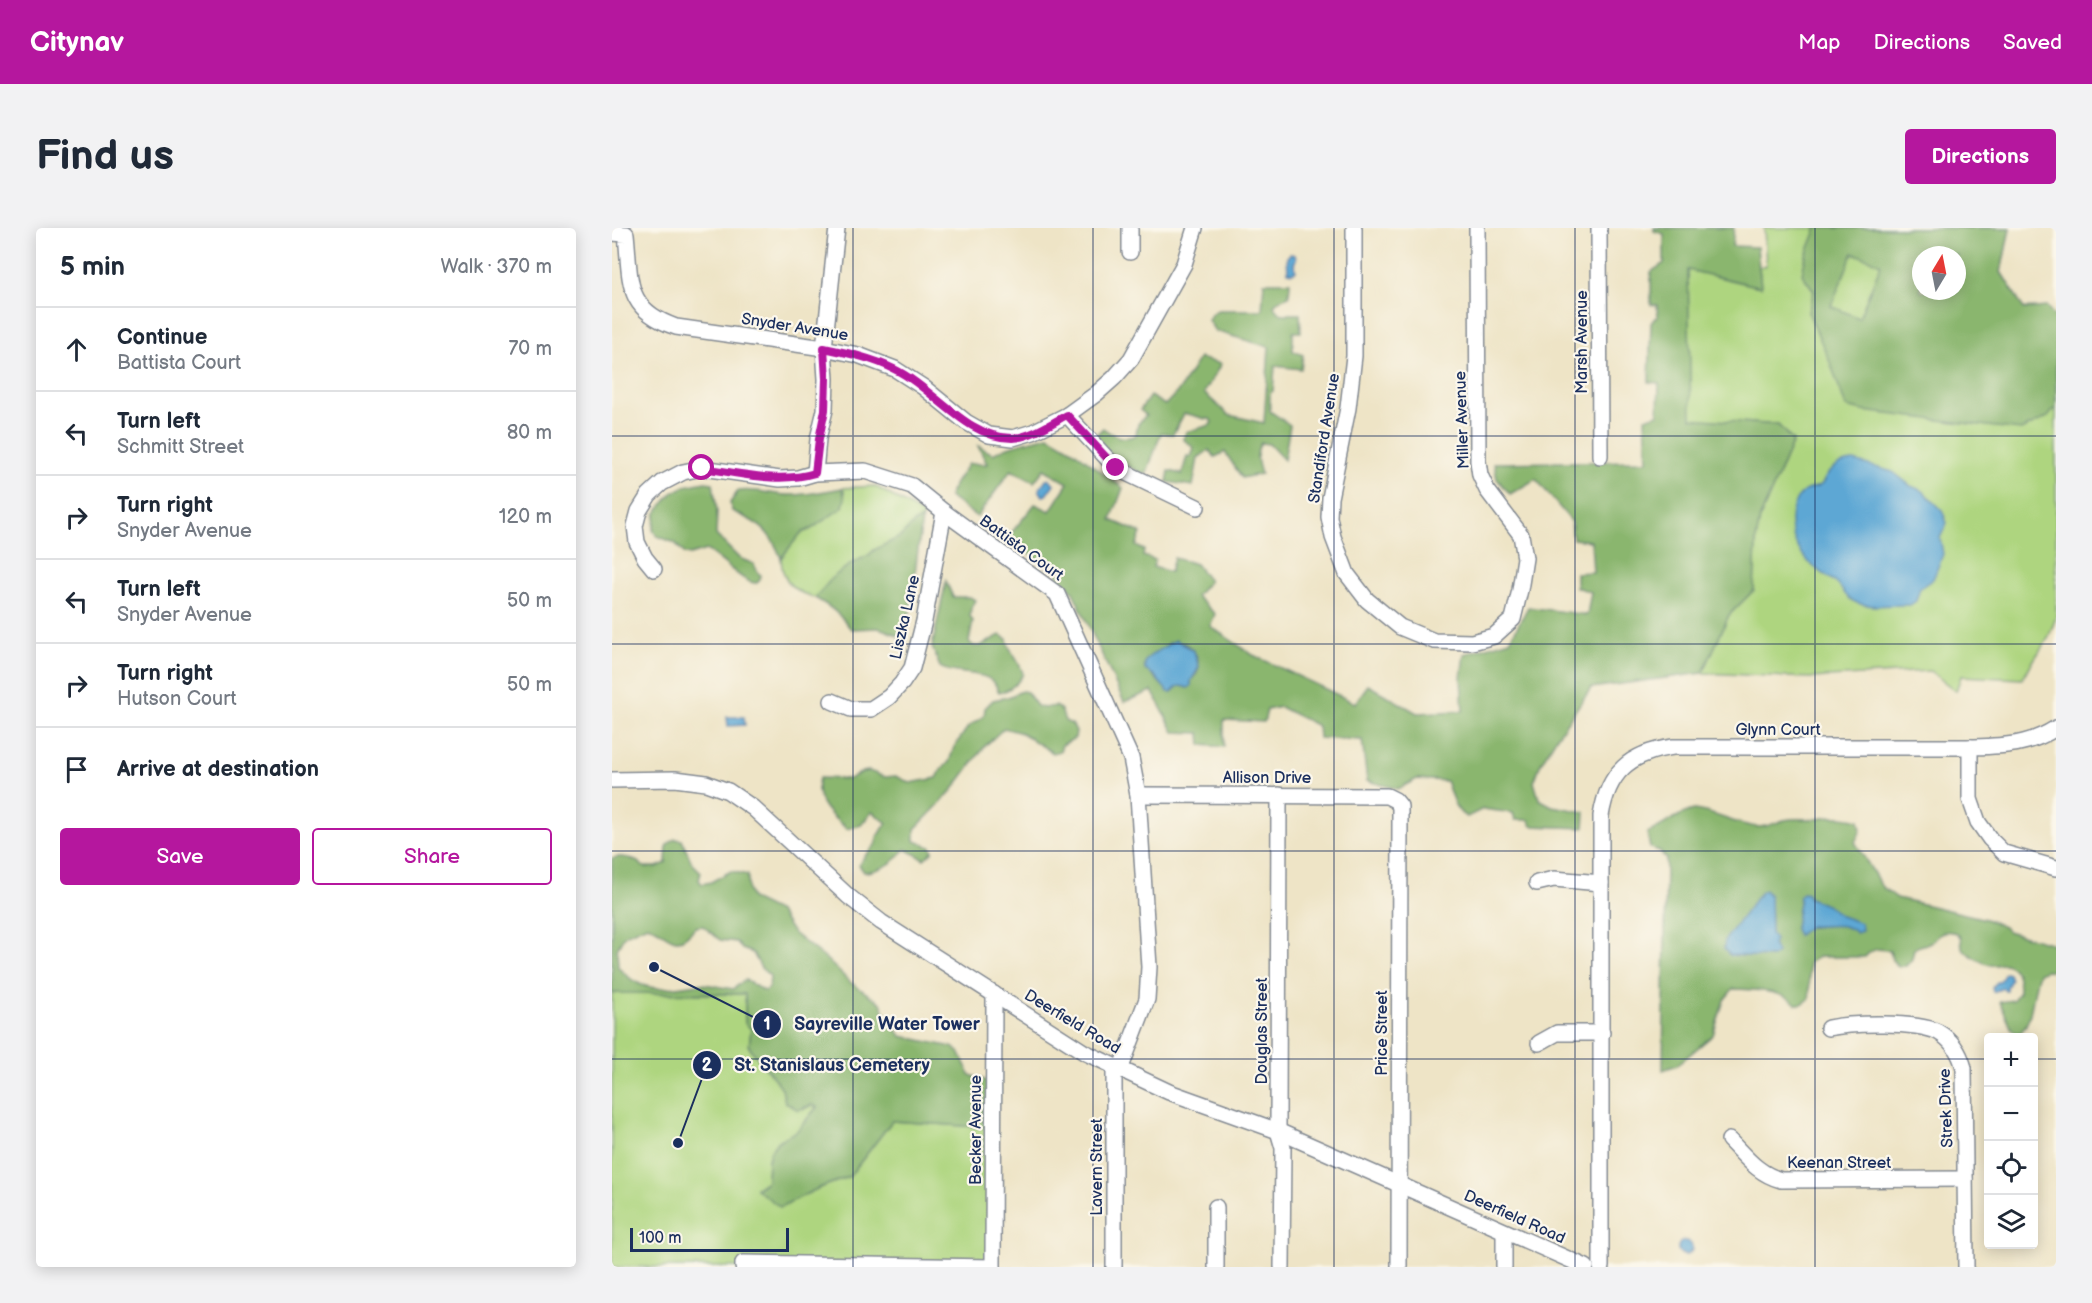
<!DOCTYPE html>
<meta charset="utf-8">
<style>
body{margin:0;font-family:"Balsamiq Sans",sans-serif;background:#f2f2f3;color:#1f2937}
.controls{position:absolute;right:18px;bottom:18px;display:grid;overflow:hidden;border-radius:6px;box-shadow:0 3px 15px #0003}
.controls button{width:54px;height:54px;display:grid;place-items:center;padding:0;border:0;border-bottom:2px solid #e0e1e3;background:#fff;color:#1f2937;font:30px sans-serif}
.compass{position:absolute;left:1300px;top:18px;width:54px;height:54px;border-radius:50%;background:#fff;box-shadow:0 3px 15px #0003;rotate:10deg}
.scale{position:absolute;left:18px;bottom:15px;width:159px;box-sizing:border-box;padding-left:6px;border:3px solid #1b2f5e;border-top:0;font-size:16px;line-height:21px;white-space:nowrap;color:#1b2f5e;-webkit-text-stroke:4px #fbf7ec;paint-order:stroke}
.stop{position:absolute;width:18px;height:18px;margin:-14px;border:4px solid #b5179e;border-radius:50%;background:#fff}
.stop.end{background:#b5179e;border-color:#fff;box-shadow:0 2px 6px #0008}
.list{margin:0;padding:0;list-style:none}
h2{display:flex;justify-content:space-between;align-items:center;height:78px;margin:0;padding:0 24px;font-size:26px}
h2 small{font-size:20px;font-weight:400;color:#747a83}
.list li{display:grid;grid-template-columns:39px 1fr auto;gap:18px;align-items:center;box-sizing:border-box;height:84px;padding:0 24px;border-top:2px solid #e0e1e3}
.list b{display:block;font-size:22px;white-space:nowrap}
.list p{margin:0;font-size:20px;white-space:nowrap;color:#747a83}
.list em{font-size:20px;font-style:normal;color:#747a83}
.actions{display:flex;gap:12px;padding:18px 24px}
.actions a{flex:1;padding:14px 0;border:2px solid #b5179e;border-radius:6px;text-align:center;font-size:21px;color:#b5179e}
.actions .main{background:#b5179e;color:#fff}
.icon{flex:none;width:33px;height:33px;fill:none;stroke:currentColor;stroke-width:2;stroke-linecap:round;stroke-linejoin:round}
.map{position:relative;flex:none;width:1444px;height:1039px;overflow:hidden;border-radius:6px}
header{display:flex;align-items:center;gap:36px;box-sizing:border-box;height:84px;padding:0 30px;background:#b5179e;color:#fff}
header strong{font-size:28px}
nav{display:flex;gap:33px;margin-inline-start:auto;font-size:21px}
.intro{display:flex;align-items:center;justify-content:space-between;box-sizing:border-box;height:144px;padding:0 36px}
h1{margin:0;font-size:42px}
.button{padding:15px 27px;border-radius:6px;background:#b5179e;color:#fff;font-size:21px;font-weight:700}
main{display:flex;gap:36px;padding:0 36px}
aside{flex:1;background:#fff;border-radius:6px;box-shadow:0 3px 15px #0003}
.map>svg:first-child{display:block}
.green{fill:#aed57f;stroke:#64826e;stroke-width:1.5;fill-rule:evenodd}
.forest{fill:#8ab66e;stroke:#527266;stroke-width:1.5;fill-rule:evenodd}
.water{fill:#5da7d4;stroke:#3c6b99;stroke-width:1.5}
.lines{fill:none;stroke-linecap:round;stroke-linejoin:round}
.minor-casing{stroke:#848a92;stroke-width:18}
.minor{stroke:#fff;stroke-width:15}
.route{stroke:#b5179e;stroke-width:8}
.grid{fill:none;stroke:#1b2f5e;stroke-width:1.5;stroke-opacity:0.55}
.labels{text-anchor:middle;stroke-width:4.5;stroke-linejoin:round;paint-order:stroke}
.street-label{font-size:16px;fill:#1b2f5e;stroke:#fbf7ec}
.leader{fill:none;stroke:#1b2f5e;stroke-width:2}
.callout-dot{fill:#1b2f5e;stroke:#fbf7ec;stroke-width:2}
.mark-label{font-size:18px;text-anchor:middle;font-weight:bold;fill:#fff}
.callout-label{font-size:18px;text-anchor:middle;font-weight:bold;fill:#1b2f5e;stroke:#fbf7ec;stroke-width:4.5;stroke-linejoin:round;paint-order:stroke}
</style>
<header>
<strong>Citynav</strong>
<nav><a>Map</a><a>Directions</a><a>Saved</a></nav>
</header>
<div class="intro"><h1>Find us</h1><a class="button">Directions</a></div>
<main>
<aside>
<h2>5 min<small>Walk · 370 m</small></h2>
<ul class="list">
<li><svg class="icon" aria-label="ahead" viewBox="0 0 24 24"><path d="M12 20V5M6 11l6-6 6 6"/></svg><div><b>Continue</b><p>Battista Court</p></div><em>70 m</em></li>
<li><svg class="icon" aria-label="left" viewBox="0 0 24 24"><path d="M17 20v-9H6M10 6l-5 5 5 5"/></svg><div><b>Turn left</b><p>Schmitt Street</p></div><em>80 m</em></li>
<li><svg class="icon" aria-label="right" viewBox="0 0 24 24"><path d="M7 20v-9h11M14 6l5 5-5 5"/></svg><div><b>Turn right</b><p>Snyder Avenue</p></div><em>120 m</em></li>
<li><svg class="icon" aria-label="left" viewBox="0 0 24 24"><path d="M17 20v-9H6M10 6l-5 5 5 5"/></svg><div><b>Turn left</b><p>Snyder Avenue</p></div><em>50 m</em></li>
<li><svg class="icon" aria-label="right" viewBox="0 0 24 24"><path d="M7 20v-9h11M14 6l5 5-5 5"/></svg><div><b>Turn right</b><p>Hutson Court</p></div><em>50 m</em></li>
<li><svg class="icon" aria-label="arrive" viewBox="0 0 24 24"><path d="M6 21V4h12l-3 4 3 4H6"/></svg><div><b>Arrive at destination</b></div></li>
</ul>
<div class="actions"><a class="main">Save</a><a>Share</a></div>
</aside>
<div class="map">
<svg width="1444" height="1039" viewBox="0 0 1444 1039">
<rect width="100%" height="100%" fill="#fbf7ec"/>
<filter id="ink" filterUnits="userSpaceOnUse"><feTurbulence type="fractalNoise" baseFrequency=".0167" numOctaves="2"/><feDisplacementMap in="SourceGraphic" scale="12" xChannelSelector="R" yChannelSelector="G"/><feConvolveMatrix kernelMatrix="1 2 1 2 8 2 1 2 1" color-interpolation-filters="sRGB"/></filter>
<filter id="wash" filterUnits="userSpaceOnUse"><feTurbulence type="fractalNoise" baseFrequency=".008" numOctaves="4" result="noise"/><feDisplacementMap in="SourceGraphic" scale="24" xChannelSelector="R" yChannelSelector="G"/><feGaussianBlur stdDeviation="1.35" result="paint"/><feColorMatrix in="noise" values="0 0 0 0 0 0 0 0 0 0 0 0 0 0 0 0 0 1.4 0 .05"/><feComposite in="paint" operator="in"/></filter>
<g filter="url(#wash)">
<rect width="100%" height="100%" fill="#eee4c6"/>
<g class="green">
<path d="M1152,0H1398L1389,44L1411,80L1423,81L1444,114V389L1437,408L1410,451L1349,448L1344,463L1318,443L1199,450L1091,445L1117,387L1142,362L1144,312L1148,290L1181,213L1166,197L1078,191L1076,41L1149,59L1147,39L1154,38ZM1309,27H1345V63H1309Z"/>
<path d="M263,258L311,286L310,291L303,294L288,309L262,322L257,327L239,336L222,349L203,370C181,363 170,354 169,330L189,305L199,301L220,286L233,265L230,260Z"/>
<polygon points="0,765 133,766 133,795 139,801 137,819 170,860 174,874 192,881 200,877 205,879 185,903 166,913 159,922 156,932 155,953 144,960 168,979 207,960 237,949 280,893 381,900 381,1039 0,1039"/>
</g>
<g class="forest">
<path d="M1042,0H1122L1120,18L1145,19L1149,59L1076,42L1079,190L1166,197L1181,213L1148,290L1144,312L1142,362L1117,387L1091,445L979,460L946,507L929,535L922,554L927,571L940,578L973,584L972,600L920,598L917,592H903L901,585L871,581L855,589C842,584 839,565 834,553L805,551L786,561L755,553L750,512L707,510L706,498L668,479L655,482L652,494L612,492V519L589,517L588,505L562,504L540,463L512,474L460,362L442,343L395,310L423,276L438,283L456,255L432,241L422,254L399,242L365,289L337,269L343,255L356,236H375L366,218L381,226C398,216 418,213 437,208L461,222L511,260L499,292L529,305L524,318L532,322L531,328L543,332L541,339L558,344L562,330L584,336L597,353L584,368L603,386L598,398L641,427L743,475L756,457L805,485L851,483L849,450L852,426L898,412L916,379L975,387L979,364L964,359V345L981,344L979,313L961,311L959,293L924,251L898,266L885,251L882,235L1035,233L1033,190L1046,186L1047,155L1037,154L1039,95L1043,90L1046,89L1045,77H1039V44L1052,35V6L1042,3ZM557,415C561,415 568,414 571,415C587,421 593,444 578,453C574,456 568,457 564,458L562,462L551,458L532,438L535,431L552,421Z"/>
<path d="M1205,0H1398L1389,44L1412,81L1435,79L1444,90V179L1436,189L1409,202L1251,183L1234,179L1218,134L1196,84L1202,63L1190,46L1194,27ZM1241,25L1269,36L1247,90L1219,78ZM1309,27H1345V63H1309Z"/>
<path d="M652,54H678L677,68L667,72L662,77L664,82L670,86H688L689,104H681V123L691,127L689,141L663,138L661,163L658,165V183L678,197L672,232L657,216L649,215C642,226 646,235 649,246L630,250L613,224L603,229L597,222L586,230L581,258L555,254L557,243L570,246L575,228L579,229L582,220L571,211L574,204L598,197L600,194L598,191C588,192 582,185 572,186L561,206L549,205L534,247L509,235L481,210L491,200C502,208 510,213 524,207L526,196L534,187L528,182L538,168L553,177L568,161L587,130L609,136L592,165L617,187L652,195L657,119L603,103L596,92L600,85L606,82H650Z"/>
<path d="M93,254L101,255L105,283L104,307L127,330L142,336L146,345L149,347L148,352L145,355C131,356 108,329 94,322L78,327L73,326L63,315L45,308L41,302L44,285L60,265L73,258Z"/>
<path d="M230,260L233,270L231,279L199,301L189,305L169,330C158,301 146,295 120,283L118,275L126,263C143,260 161,267 178,267C195,267 213,263 230,260Z"/>
<path d="M310,291L294,413L283,406L267,400L239,401C229,387 219,379 203,370L221,349L239,336L257,327L262,322L288,309L303,294Z"/>
<path d="M334,353L341,369H358L363,372L359,380L358,388L361,393L357,414L362,418H368L388,407L395,411C397,425 408,432 411,446C407,454 397,464 387,464C385,462 385,459 383,456C374,442 341,448 328,439L320,419Z"/>
<path d="M410,463L415,464L425,478L431,480L444,478L449,482L453,493L460,496L464,503L463,510L450,517L448,523L441,525L410,505L392,500L373,518L339,564L303,601V613L319,619L321,623L312,631L294,621C288,624 288,627 284,631C277,638 261,644 252,644L247,637C251,627 260,623 265,614V609L275,595L260,584L249,597L235,601C219,588 201,573 207,550L237,551L250,544L257,543L273,549L284,548L298,555L325,550L329,542L337,534L342,519L356,499L372,488L373,480L381,472L396,469Z"/>
<path d="M1082,582C1103,584 1123,597 1145,599C1157,599 1162,595 1172,592C1182,590 1191,591 1200,591C1207,592 1213,589 1219,589C1229,588 1238,590 1247,592L1249,602L1243,614L1270,659L1285,670L1374,691L1392,699L1395,703L1442,716L1444,743L1433,742L1427,745C1420,763 1421,798 1406,806L1400,802L1388,774L1401,772L1407,764C1407,754 1407,739 1393,736C1389,735 1384,738 1379,737C1369,735 1357,727 1350,720L1349,710L1345,705C1323,700 1331,709 1317,715C1311,718 1307,717 1302,721L1300,731L1294,738H1286L1280,732L1278,723C1267,720 1261,720 1253,729H1205L1197,735C1196,748 1199,758 1197,771L1190,776H1184C1172,763 1138,761 1121,761L1112,772L1101,807L1065,837L1051,842L1054,631L1048,623L1038,620L1035,605C1052,598 1064,586 1082,582ZM1158,668L1159,706L1162,719L1160,729L1118,727ZM1188,668C1203,669 1217,681 1230,689C1235,692 1243,694 1249,695L1241,702L1229,696L1183,701Z"/>
<path d="M63,611L70,612L80,635L89,644L87,652L90,656L99,654L119,643L136,647V662L140,671L167,684L180,704L214,731L238,754L269,775L273,785L289,808L340,819L347,824L358,847L381,855V900L280,893L237,949L207,960L168,979L144,961L155,953L156,932L159,922L166,913L185,903L205,879L200,877L186,882L173,874L170,860L137,819L139,801L133,795V766L0,765V630C13,627 23,630 32,639H45L54,635L55,617ZM35,697C57,704 63,726 83,699L91,698L108,712L125,714L130,721L141,725L149,740L158,748L157,760L153,763C146,761 140,755 133,752L121,761C110,760 100,756 89,756C68,757 43,766 24,754C17,751 12,744 6,739L5,722L9,713L13,707Z"/>
</g>
<g class="water">
<polygon points="678,26 683,27 684,31 682,36 684,43 680,45 676,44 675,29"/>
<path d="M1242,233L1281,244L1299,258L1311,263L1330,282L1335,295L1328,310L1331,326L1324,344L1321,351L1308,360L1304,373L1298,377C1281,376 1260,381 1243,374C1234,371 1231,361 1224,355C1215,347 1203,342 1195,332C1179,315 1171,284 1190,265C1195,260 1201,261 1207,258C1212,256 1212,251 1215,247C1222,237 1230,234 1242,233Z"/>
<polygon points="434,251 438,251 442,256 434,267 431,268 427,262"/>
<path d="M564,412L582,423L587,439L579,453V458L576,460C566,456 566,458 559,465L555,463L542,447L533,442V434L538,428Z"/>
<polygon points="115,489 132,489 133,497 116,498"/>
<polygon points="1153,662 1158,668 1159,706 1163,712 1161,716 1165,725 1160,729 1118,727 1112,721 1113,712 1148,665"/>
<path d="M1191,665L1196,666L1197,670L1216,678L1229,688L1249,695L1250,703L1244,705C1231,692 1215,700 1198,698L1186,707L1183,701L1188,668Z"/>
<polygon points="1393,745 1397,746 1399,752 1395,759 1395,762 1393,763 1391,760 1381,764 1380,760 1384,755 1389,752"/>
<circle cx="1073" cy="1020" r="7"/>
</g>
</g>
<g filter="url(#ink)">
<g class="lines">
<g class="minor-casing">
<g id="minor">
<polyline points="518,0 518,24"/>
<polyline points="742,0 742,128 736,180 718,270 717,289 721,309 735,346 755,372 788,399 822,413 860,414 882,408 901,391 908,362 913,330 909,307 875,262 868,247 866,233 865,0"/>
<polyline points="987,0 988,228"/>
<path d="M0,5L14,6C19,53 12,81 64,99L212,120L246,127L283,141L311,159L354,194L377,207L401,210L421,204L455,187L484,166L502,150L519,131L572,36L583,0"/>
<polyline points="455,187 504,240 585,279"/>
<polyline points="203,245 206,211 213,182 214,151 212,120 225,0"/>
<polyline points="42,341 33,330 25,314 23,298 27,283 37,267 50,255 71,244 90,240 168,251 186,250 203,245 253,243 300,258 332,284 445,366 519,530 526,567 537,739 535,771 508,842"/>
<polyline points="220,473 239,481 259,481 277,469 290,455 300,440 312,393 332,284"/>
<polyline points="1358,519 1358,571 1366,594 1378,611 1392,625 1444,640"/>
<polyline points="0,552 63,551 94,555 116,563 141,580 236,668 269,694 472,824 557,864 666,903 974,1039"/>
<polyline points="526,567 775,568 783,572 788,578 787,1039"/>
<polyline points="667,567 666,903 671,920 670,1039"/>
<polyline points="925,655 942,651 989,655"/>
<path d="M1216,800C1239,795 1304,793 1326,804C1340,812 1348,825 1352,840L1354,1039"/>
<polyline points="927,815 945,805 990,805"/>
<polyline points="502,839 502,1039"/>
<path d="M1117,912C1134,929 1146,946 1169,952L1353,951"/>
<polyline points="892,1004 892,1039"/>
<polyline points="131,1039 131,1035 381,1039"/>
<polyline points="381,1039 382,766"/>
<polyline points="604,1039 604,979"/>
<path d="M989,1039V588C996,544 1018,525 1061,519H1358C1390,518 1416,518 1444,500"/>
</g>
</g>
<use href="#minor" class="minor"/>
</g>
</g>
<g class="lines" filter="url(#ink)">
<path class="route" d="M90,240C128,245 166,256 203,245L207,211L213,182L214,151L212,120C236,125 260,130 282,141C322,160 354,210 400,210C418,210 439,195 455,187L504,240"/>
</g>
<path class="grid" d="M241,0V1039M481,0V1039M722,0V1039M963,0V1039M1203,0V1039M0,208H1444M0,416H1444M0,623H1444M0,831H1376M1422,831H1444"/>
<g class="labels">
<g class="street-label">
<text transform="translate(183 98) rotate(9)" y="6">Snyder Avenue</text>
<text transform="translate(969 114) rotate(-90)" y="6">Marsh Avenue</text>
<text transform="translate(849 192) rotate(-92)" y="6">Miller Avenue</text>
<text transform="translate(711 210) rotate(-81)" y="6">Standiford Avenue</text>
<text transform="translate(410 319) rotate(36)" y="6">Battista Court</text>
<text transform="translate(292 389) rotate(-77)" y="6">Liszka Lane</text>
<text x="1166" y="507">Glynn Court</text>
<text x="655" y="555">Allison Drive</text>
<text transform="translate(461 793) rotate(31)" y="6">Deerfield Road</text>
<text transform="translate(649 803) rotate(-90)" y="6">Douglas Street</text>
<text transform="translate(769 805) rotate(-90)" y="6">Price Street</text>
<text transform="translate(1333 880) rotate(-92)" y="6">Strek Drive</text>
<text transform="translate(363 902) rotate(-90)" y="6">Becker Avenue</text>
<text x="1227" y="940">Keenan Street</text>
<text transform="translate(484 939) rotate(-90)" y="6">Lavern Street</text>
<text transform="translate(903 988) rotate(24)" y="6">Deerfield Road</text>
</g>
</g>
<path class="leader" d="M42 739L155 796M66 915L95 837"/>
<g class="callout-dot">
<circle cx="42" cy="739" r="6"/>
<circle cx="66" cy="915" r="6"/>
<circle cx="155" cy="796" r="15"/>
<circle cx="95" cy="837" r="15"/>
</g>
<g class="mark-label">
<text x="155" y="802">1</text>
<text x="95" y="843">2</text>
</g>
<g class="callout-label">
<text x="275" y="802">Sayreville Water Tower</text>
<text x="220" y="843">St. Stanislaus Cemetery</text>
</g>
</svg>
<div class="controls">
<button>+</button>
<button>−</button>
<button><svg class="icon" aria-label="locate" viewBox="0 0 24 24"><circle cx="12" cy="12" r="6"/><path d="M12 2v4M12 18v4M2 12h4M18 12h4"/></svg></button>
<button><svg class="icon" aria-label="layers" viewBox="0 0 24 24"><path d="M12 4l9 5-9 5-9-5zM3 14l9 5 9-5"/></svg></button>
</div>
<svg class="compass" viewBox="-18 -18 36 36"><path d="M0-13l5 13h-10z" fill="#e53935"/><path d="M0 13l5-13h-10z" fill="#747a83"/></svg>
<div class="scale">100 m</div>
<div class="stop" style="left:90px;top:240px"></div>
<div class="stop end" style="left:504px;top:240px"></div>
</div>
</main>
